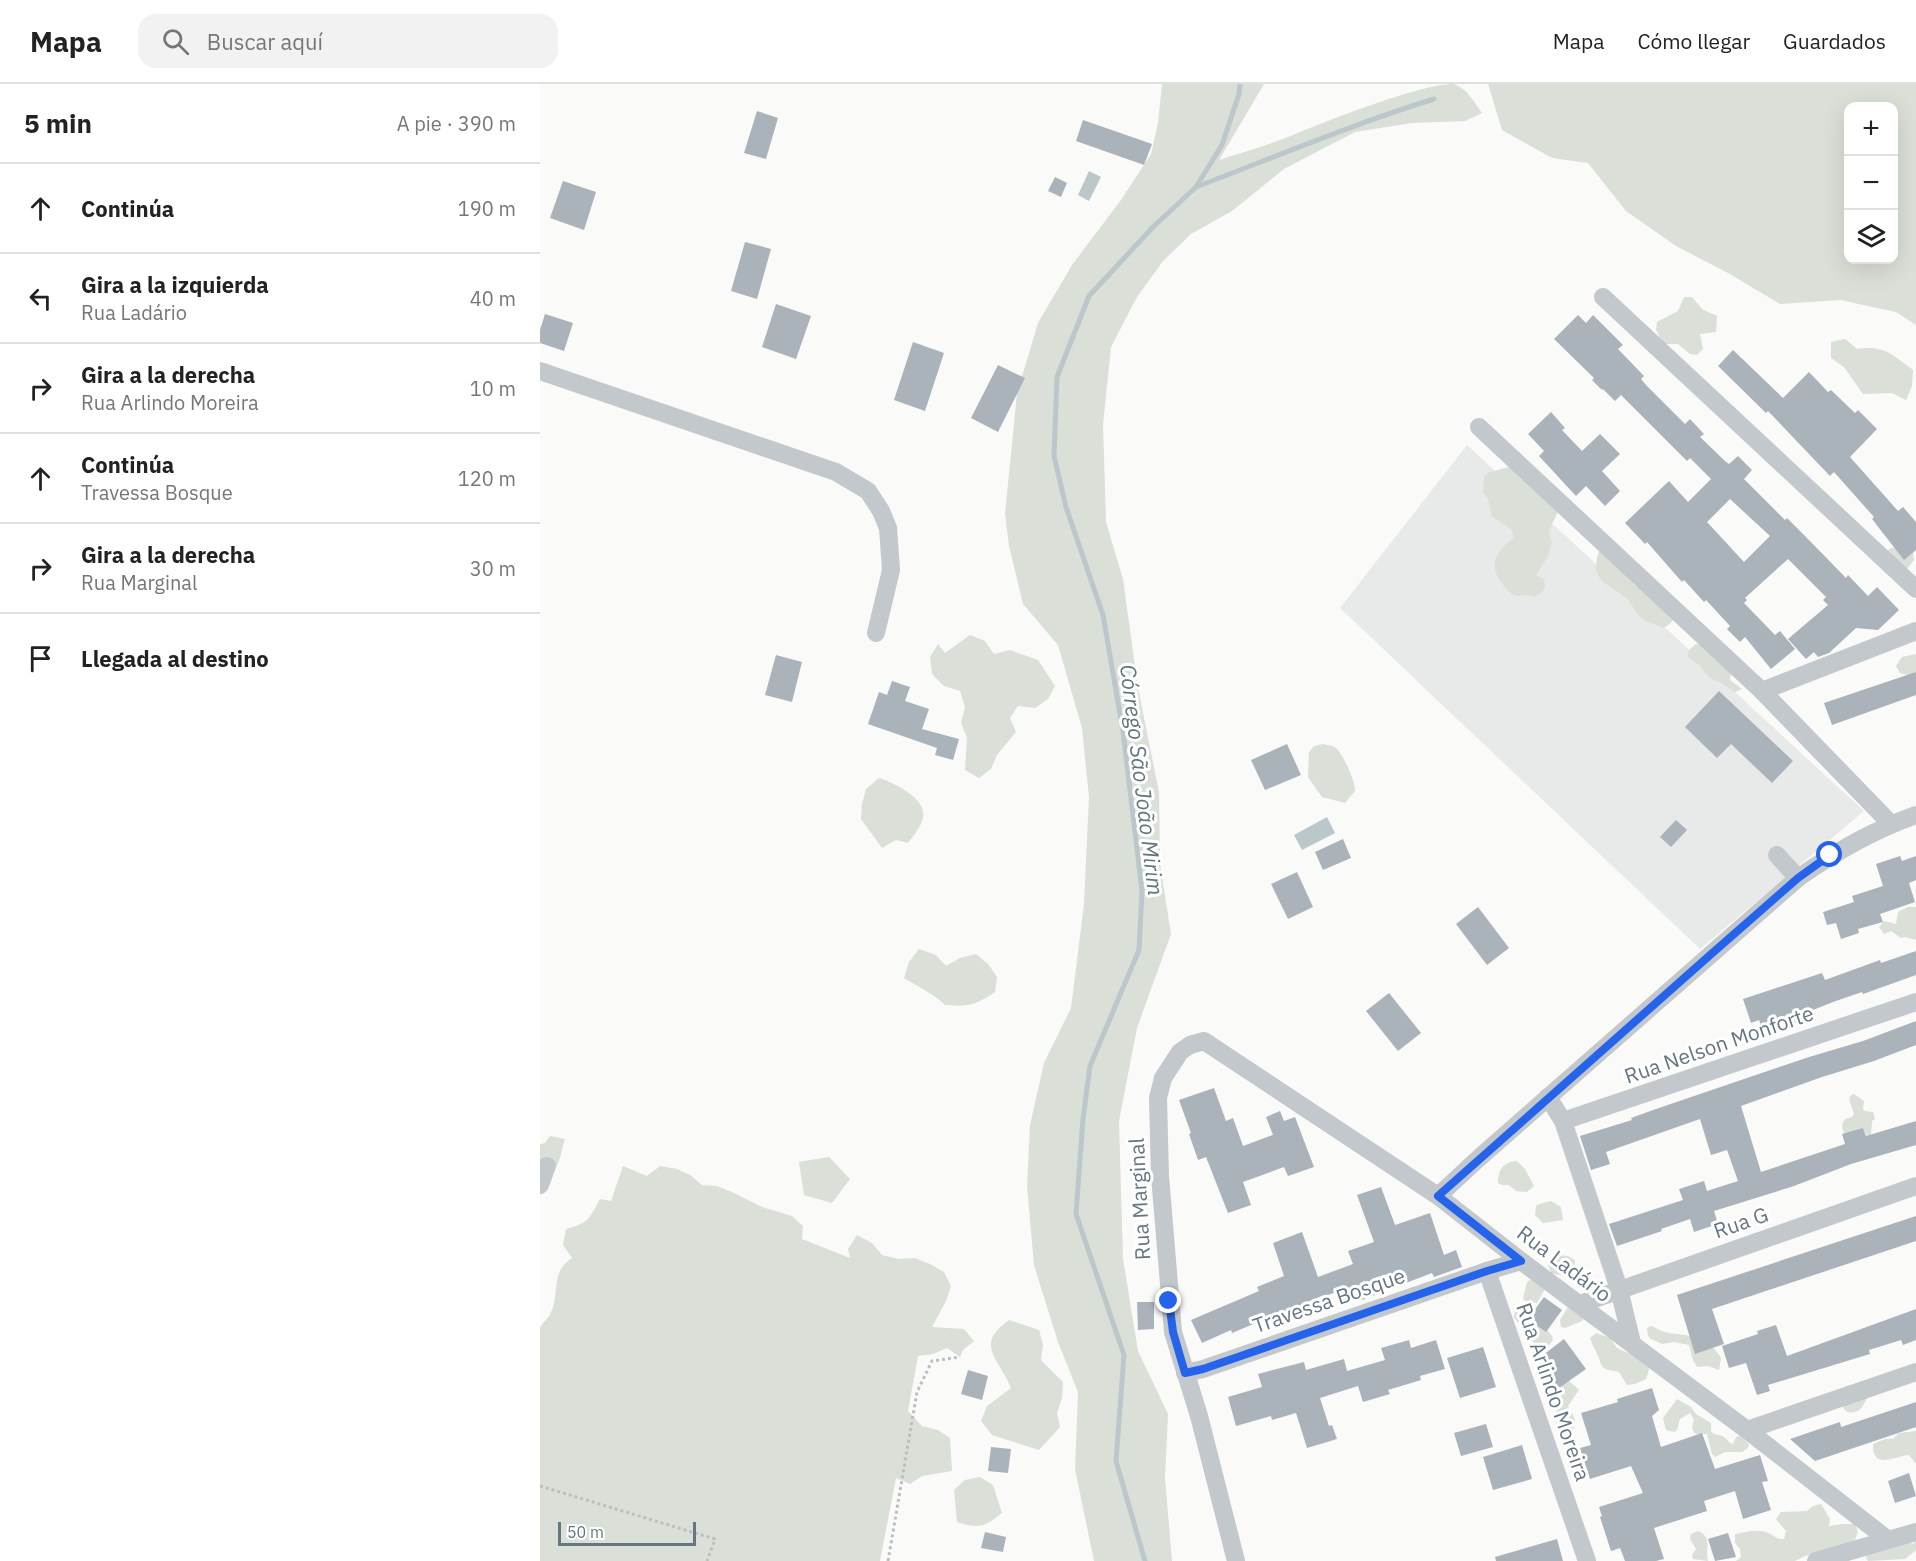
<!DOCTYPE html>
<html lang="es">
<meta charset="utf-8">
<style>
body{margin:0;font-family:"IBM Plex Sans",sans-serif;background:#f2f2f2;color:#222}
.controls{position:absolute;right:18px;top:18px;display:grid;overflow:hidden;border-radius:12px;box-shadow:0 6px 24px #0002}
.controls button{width:54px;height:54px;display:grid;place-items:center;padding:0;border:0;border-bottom:2px solid #e0e0e0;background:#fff;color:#222;font:30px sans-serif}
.scale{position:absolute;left:18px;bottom:15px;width:138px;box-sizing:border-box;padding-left:6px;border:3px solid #657683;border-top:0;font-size:16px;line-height:21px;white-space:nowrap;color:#657683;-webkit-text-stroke:4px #fff;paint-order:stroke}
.stop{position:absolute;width:18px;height:18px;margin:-14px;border:4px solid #2563eb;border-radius:50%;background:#fff}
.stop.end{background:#2563eb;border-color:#fff;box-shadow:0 2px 6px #0008}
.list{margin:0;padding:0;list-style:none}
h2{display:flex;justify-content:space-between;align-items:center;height:78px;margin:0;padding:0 24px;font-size:26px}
h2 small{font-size:20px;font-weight:400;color:#767676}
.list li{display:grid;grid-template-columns:39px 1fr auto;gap:18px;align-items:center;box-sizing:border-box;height:90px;padding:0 24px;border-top:2px solid #e0e0e0}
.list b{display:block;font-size:22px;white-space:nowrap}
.list p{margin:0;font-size:20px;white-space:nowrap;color:#767676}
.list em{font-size:20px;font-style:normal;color:#767676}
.icon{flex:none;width:33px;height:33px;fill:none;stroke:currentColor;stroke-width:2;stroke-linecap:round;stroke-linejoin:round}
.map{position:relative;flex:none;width:1376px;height:1477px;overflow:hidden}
header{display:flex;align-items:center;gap:36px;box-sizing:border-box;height:84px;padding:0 30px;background:#fff;border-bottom:2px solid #e0e0e0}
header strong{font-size:28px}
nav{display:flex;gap:33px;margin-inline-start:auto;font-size:21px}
.search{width:420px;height:54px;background:#f2f2f2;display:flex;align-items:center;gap:15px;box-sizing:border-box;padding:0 21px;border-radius:18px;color:#767676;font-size:22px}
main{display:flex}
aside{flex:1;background:#fff}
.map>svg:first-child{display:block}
.built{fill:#e8e9e9}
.green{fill:#dadfd7;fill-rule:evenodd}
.water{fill:#bbc7cb}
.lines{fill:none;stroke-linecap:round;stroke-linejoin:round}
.stream{stroke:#bbc7cb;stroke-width:5}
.building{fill:#aab3b9;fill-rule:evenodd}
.path{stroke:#bbbfc2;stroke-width:3;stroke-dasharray:3 3;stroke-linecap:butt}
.minor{stroke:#c3c8cc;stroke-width:18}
.route{stroke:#2563eb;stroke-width:8}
.labels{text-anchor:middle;stroke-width:6;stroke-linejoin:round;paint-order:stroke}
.street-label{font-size:21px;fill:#657683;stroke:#fff}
.water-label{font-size:22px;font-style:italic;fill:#60757c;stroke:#fff}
</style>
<header>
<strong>Mapa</strong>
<div class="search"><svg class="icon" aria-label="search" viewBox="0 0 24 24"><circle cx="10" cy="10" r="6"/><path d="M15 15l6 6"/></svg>Buscar aquí</div>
<nav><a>Mapa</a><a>Cómo llegar</a><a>Guardados</a></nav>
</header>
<main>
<aside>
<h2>5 min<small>A pie · 390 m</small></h2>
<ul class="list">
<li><svg class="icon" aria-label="ahead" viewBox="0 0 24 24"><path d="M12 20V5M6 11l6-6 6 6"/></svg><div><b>Continúa</b></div><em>190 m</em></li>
<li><svg class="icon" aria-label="left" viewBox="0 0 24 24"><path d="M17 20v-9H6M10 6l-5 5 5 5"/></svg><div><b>Gira a la izquierda</b><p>Rua Ladário</p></div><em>40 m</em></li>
<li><svg class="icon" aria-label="right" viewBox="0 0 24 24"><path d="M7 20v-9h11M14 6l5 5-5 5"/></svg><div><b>Gira a la derecha</b><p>Rua Arlindo Moreira</p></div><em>10 m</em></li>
<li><svg class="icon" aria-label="ahead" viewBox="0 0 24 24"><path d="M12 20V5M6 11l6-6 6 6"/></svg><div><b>Continúa</b><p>Travessa Bosque</p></div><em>120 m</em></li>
<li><svg class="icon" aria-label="right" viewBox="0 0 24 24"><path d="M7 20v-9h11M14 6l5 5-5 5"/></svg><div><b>Gira a la derecha</b><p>Rua Marginal</p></div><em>30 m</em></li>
<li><svg class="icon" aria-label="arrive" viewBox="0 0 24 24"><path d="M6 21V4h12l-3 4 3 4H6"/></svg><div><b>Llegada al destino</b></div></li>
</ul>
</aside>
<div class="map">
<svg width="1376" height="1477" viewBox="0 0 1376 1477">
<rect width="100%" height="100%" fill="#fafaf8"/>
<polygon class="built" points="927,361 1324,727 1160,865 800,524"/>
<g class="green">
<path d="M622,0H724L679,76C703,68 729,61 753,51C787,37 880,0 913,0C926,3 935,19 942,29L925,37L872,39L815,48L744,85L692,127L651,150L623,177L597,213L571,263L563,341L566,438L583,495L598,604L619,708L620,780L631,850L597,944L579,1037L583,1175L598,1267L628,1330L625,1394L632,1477H554L535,1385L538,1308L518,1258L494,1181L487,1103L490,1041L504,979L531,924L544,820L549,713L542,644L518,561L483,520L469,462L465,430L477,309L498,239L532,181L581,116L611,70L618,39Z"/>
<path d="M948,0H1376V241L1356,228L1300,216L1240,220L1188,189L1136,162L1086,127L1048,79L1012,74L962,46ZM1308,22H1354V176H1308Z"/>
<polygon points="1144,213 1152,213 1162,225 1177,232 1176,248 1160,250 1163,265 1157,271 1150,270 1138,260 1123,260 1116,246 1117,238 1138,227"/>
<path d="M1305,255L1317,265C1345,261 1352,271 1373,286L1372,302L1366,316L1352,309L1323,310L1304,283L1291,274V258Z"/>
<path d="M973,382L1018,428L1011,442L1009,450L1012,458L1008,472L996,491L1004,495L1005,503L1001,509L994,513C987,509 982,513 975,511C971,510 967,506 964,502C947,482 955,468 974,454L972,446L952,432L948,415L943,409L944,392L950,388Z"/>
<polygon points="1368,462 1373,468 1374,476 1367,485 1345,469 1351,464"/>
<path d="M1059,467H1067L1091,494L1094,501L1108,506L1134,534L1130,540L1123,544C1116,540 1107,539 1102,534C1096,529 1092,520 1087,515C1071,499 1048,500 1059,467Z"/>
<polygon points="430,551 445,557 454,570 470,566 498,576 515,602 508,615 495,624 478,622 470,634 476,648 457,671 451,685 439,694 425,686 427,654 421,639 425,623 420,607 404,602 392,590 390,573 398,560 405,569"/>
<polygon points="1156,560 1164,561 1191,588 1190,596 1202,605 1195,608 1181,599 1170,594 1160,582 1147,572 1150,565"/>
<polygon points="1376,570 1376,589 1368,591 1360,589 1356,582 1362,573"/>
<path d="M782,660C788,661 792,661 796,664C803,670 816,699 815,707L805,719L782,713L768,693L769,668L774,662Z"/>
<path d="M339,694C354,699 387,714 383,734C381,743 373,752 368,759L356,756L342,764L321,735L322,720L326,705Z"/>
<polygon points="1368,823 1376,823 1376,856 1365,853 1361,854 1351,847 1344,850 1339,843 1344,837 1356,840 1358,828"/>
<path d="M379,865L396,871L406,882L420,874L436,870L448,880L457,893L455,908C436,921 428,923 405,921C393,909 378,903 364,894L369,878Z"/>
<path d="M1314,1010L1324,1017L1323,1025L1325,1027L1333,1028L1335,1035L1332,1037L1331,1051H1327L1323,1045L1311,1052L1304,1049C1302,1043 1301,1041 1305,1035L1312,1033L1314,1030L1309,1015L1311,1011Z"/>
<path d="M10,1052L25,1055C20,1068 22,1080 10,1089L0,1084V1060L5,1059Z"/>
<polygon points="289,1073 310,1095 292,1119 264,1111 259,1078"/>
<path d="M977,1077L985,1085L994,1102L987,1108L976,1107L969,1101H962L958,1099C958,1086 963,1078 977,1077Z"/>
<path d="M83,1082L107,1092L120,1082L137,1085L150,1091L162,1101L177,1102L192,1108L222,1123L252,1132L263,1142L262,1155L310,1174L308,1165L317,1151L332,1159L342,1171L359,1175L375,1174L390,1180L404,1188L411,1202L406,1217L392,1243L424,1245L434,1257L423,1266L420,1273L407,1264L393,1270L378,1272L368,1327L382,1342L398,1346L410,1354L412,1387L382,1392L370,1400L356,1394L340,1477H0V1244C3,1238 9,1234 11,1228C20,1209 10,1188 32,1174L23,1161L26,1145C49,1139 49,1135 60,1115L71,1117Z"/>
<polygon points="1011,1117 1021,1123 1023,1136 1003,1139 995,1131 996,1122 999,1120"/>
<polygon points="1017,1171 1028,1172 1035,1176 1034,1187 1019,1191 1011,1189 1007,1178"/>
<polygon points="990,1196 998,1196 1005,1205 997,1219 985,1217 983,1214 987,1198"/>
<path d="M986,1221L989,1223L1012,1252L1013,1256L1005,1266C995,1262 989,1254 985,1245C982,1240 977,1238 974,1234L975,1226Z"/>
<polygon points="1028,1223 1045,1233 1042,1237 1025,1244 1021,1243 1020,1236"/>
<path d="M469,1236L499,1246L503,1261L501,1276L523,1298L522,1314L517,1329L520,1343L499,1366L452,1351L441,1337L447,1322L471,1304C460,1275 433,1261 469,1236Z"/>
<path d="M1111,1242C1116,1244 1123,1248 1128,1249C1150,1251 1169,1253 1181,1274L1179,1286L1168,1282L1157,1283L1153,1276L1149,1261L1134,1258L1122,1260L1111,1255L1108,1252L1107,1244Z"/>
<path d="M1056,1249L1070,1254L1077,1264L1088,1269L1094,1265L1112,1276L1106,1295L1095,1300L1087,1301L1079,1288C1064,1285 1063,1287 1058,1272C1056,1266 1052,1261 1050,1254Z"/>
<path d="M1028,1296L1039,1306L1028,1322C1032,1331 1038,1335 1033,1345L1029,1348C1018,1345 1011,1336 1018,1324L1013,1314L1017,1300Z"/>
<path d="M1308,1301L1316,1302L1327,1314C1322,1324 1319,1330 1307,1328L1299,1319L1301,1306Z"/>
<path d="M1137,1315L1151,1323L1156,1330L1171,1339V1347C1174,1352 1179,1350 1184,1353C1188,1356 1189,1359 1193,1360L1196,1353L1200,1352L1209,1360L1208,1364L1202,1368H1185L1175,1373L1172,1370L1167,1350H1156C1151,1346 1152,1342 1154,1336L1150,1329L1140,1335L1137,1346L1134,1348L1126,1346L1123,1334Z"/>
<path d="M1376,1347V1380L1369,1371C1355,1372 1332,1387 1333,1360L1345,1355H1353L1359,1349Z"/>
<path d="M440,1393L453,1401L462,1429C445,1443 438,1445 417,1438L414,1406L425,1396Z"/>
<path d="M1281,1420L1290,1435L1289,1442L1302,1440H1315L1318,1448L1315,1456L1302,1463L1265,1472L1255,1477H1196L1201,1473L1200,1465L1195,1459V1450C1206,1448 1220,1444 1230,1450C1236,1453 1237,1455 1244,1455L1246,1447L1236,1435L1241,1428L1267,1427L1273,1422Z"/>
<path d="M1158,1447C1173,1453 1165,1465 1168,1477L1153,1475L1152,1471L1156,1465L1150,1455L1151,1450Z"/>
<polygon points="1376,1456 1376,1466 1365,1475 1328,1477 1324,1469 1369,1457 1373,1460"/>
</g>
<g class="water">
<polygon points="549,87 561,93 549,117 538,111"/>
<polygon points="787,733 795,749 762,766 754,751"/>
</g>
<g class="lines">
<g class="stream">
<path d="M656,103C735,73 813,40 894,15"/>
<polyline points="605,1477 576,1377 584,1271 536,1130 543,1035 550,982 599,866 602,807 583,647 563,531 526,423 514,372 517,293 549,212 614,142 656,103 682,61 699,10 700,0"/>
</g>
</g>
<g class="building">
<polygon points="217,27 238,34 226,75 204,69"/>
<polygon points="543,36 612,60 604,81 536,57"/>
<polygon points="515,93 527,99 521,113 508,107"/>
<polygon points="23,97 56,108 44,146 10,134"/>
<polygon points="205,158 231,165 217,215 191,207"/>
<polygon points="236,220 271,232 256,275 222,263"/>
<polygon points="5,230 33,239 24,267 0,259 0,246"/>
<path d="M1038,231L1046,239L1053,231L1083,261L1078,265L1104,292L1101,295L1106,301L1145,340L1150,335L1164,350L1160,353L1185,377L1189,380L1198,372L1212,386L1204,395L1245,436L1247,434L1265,452L1306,494L1308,491L1328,512L1337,503L1359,526L1338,546L1316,544L1289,569L1278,573L1274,568L1266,575L1248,555L1288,521L1283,516L1286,513L1248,475L1205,514L1207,516L1204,519L1235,551L1240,547L1255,565L1231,585L1205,553L1200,558L1187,545L1190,542L1166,516L1164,518L1144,496L1142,498L1107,458L1105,460L1085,439L1129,397L1148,418L1171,395L1150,374L1147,377L1081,311L1075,317L1063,305L1062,306L1052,296L1054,294L1014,255ZM1190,415L1230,452L1204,478L1167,438Z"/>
<polygon points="373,258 404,269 385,327 354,316"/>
<polygon points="1193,266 1243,314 1269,288 1288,308 1291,306 1315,329 1318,326 1337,345 1310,373 1358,427 1363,423 1376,438 1376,466 1364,476 1332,435 1334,433 1294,388 1290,392 1228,327 1226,329 1178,282"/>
<polygon points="458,281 485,294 458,348 431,334"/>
<polygon points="1011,328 1025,344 1022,346 1042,367 1060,350 1080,370 1062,387 1080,407 1065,422 1046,402 1036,412 999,372 1004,367 988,350"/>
<polygon points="236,571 262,578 252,618 225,611"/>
<polygon points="1376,588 1376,611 1292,641 1284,619"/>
<polygon points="352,597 370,603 365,617 389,625 382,645 419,655 413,676 395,671 397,664 328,640 339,608 347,611"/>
<polygon points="1179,607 1253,677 1232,699 1191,660 1177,674 1145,643"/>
<polygon points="747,660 761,691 725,706 711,676"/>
<polygon points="1136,736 1147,746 1131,763 1120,753"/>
<polygon points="803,755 811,774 783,786 775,768"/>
<polygon points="1360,772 1362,777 1376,772 1376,796 1369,799 1375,818 1340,830 1343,838 1318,845 1319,849 1301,855 1296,839 1287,841 1283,828 1314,818 1312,812 1343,802 1336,780"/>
<polygon points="757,788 773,823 748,835 731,800"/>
<polygon points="938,823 969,864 947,881 916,840"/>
<polygon points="1376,867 1376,891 1323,910 1322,908 1293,918 1268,928 1271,934 1247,942 1245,936 1222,944 1219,936 1211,939 1203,915 1282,889 1285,896 1340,876 1341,879"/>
<polygon points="849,909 881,949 858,967 826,927"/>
<polygon points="1376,937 1376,961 1334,977 1282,993 1201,1022 1221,1088 1305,1060 1302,1050 1323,1044 1326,1052 1376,1037 1376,1061 1311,1080 1254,1102 1174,1127 1178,1140 1154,1148 1150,1135 1121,1145 1122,1147 1077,1162 1069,1140 1143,1116 1139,1105 1164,1097 1167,1107 1198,1097 1187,1066 1171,1071 1160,1035 1066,1068 1070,1080 1051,1086 1040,1052 1092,1036 1091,1034 1116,1025 1269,973 1323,957"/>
<polygon points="674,1004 686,1037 693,1034 703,1062 733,1051 726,1033 740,1027 744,1037 755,1033 774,1083 748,1092 744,1083 703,1098 711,1121 688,1129 666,1073 658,1076 649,1050 651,1049 639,1016"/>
<polygon points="841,1103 855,1141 890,1129 904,1171 916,1166 922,1183 894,1193 892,1189 819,1217 814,1202 785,1212 784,1211 730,1234 730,1233 692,1249 691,1246 662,1259 651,1236 719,1207 717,1203 744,1192 733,1159 762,1148 778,1193 813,1180 808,1167 834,1158 817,1111"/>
<polygon points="1376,1132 1376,1157 1172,1225 1184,1260 1155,1270 1137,1211"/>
<polygon points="1004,1213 1022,1226 1006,1248 988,1235"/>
<polygon points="597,1218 614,1218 614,1245 598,1246"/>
<polygon points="1376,1225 1376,1256 1363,1261 1361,1256 1329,1266 1330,1270 1228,1301 1230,1307 1217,1311 1206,1279 1189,1284 1182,1262 1218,1250 1217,1247 1236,1241 1247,1272"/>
<polygon points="1024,1255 1046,1285 1019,1304 998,1275"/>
<polygon points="869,1256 871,1264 896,1256 905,1285 880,1292 881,1296 848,1306 850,1310 823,1318 818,1302 780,1314 789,1342 792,1341 797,1355 767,1364 756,1329 732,1336 731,1332 696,1342 688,1313 722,1303 718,1290 764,1278 766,1286 804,1275 807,1287 845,1276 841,1264"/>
<polygon points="943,1263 956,1303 920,1314 907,1274"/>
<polygon points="428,1286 448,1292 442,1316 421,1310"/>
<polygon points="1112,1304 1119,1326 1112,1332 1121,1363 1162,1349 1175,1385 1220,1371 1228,1397 1222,1398 1231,1426 1203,1435 1195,1407 1164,1417 1167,1427 1114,1444 1124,1475 1116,1477 1085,1477 1080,1464 1071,1467 1060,1433 1062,1432 1059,1423 1103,1409 1091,1382 1050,1395 1040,1364 1051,1361 1041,1329 1078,1318 1077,1315"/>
<polygon points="1376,1318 1376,1343 1275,1377 1250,1355 1300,1338 1301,1343"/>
<polygon points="946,1340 953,1363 921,1372 914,1349"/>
<polygon points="982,1361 992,1395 953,1406 943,1373"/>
<polygon points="451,1363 471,1365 468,1389 448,1387"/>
<polygon points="1369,1389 1376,1412 1355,1419 1348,1397"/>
<polygon points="445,1448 466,1453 463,1468 441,1464"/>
<polygon points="1188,1449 1196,1473 1175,1477 1168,1455"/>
<polygon points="1017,1455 1023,1477 956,1477 955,1473"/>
</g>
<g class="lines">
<g class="path">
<polyline points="0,1402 175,1455 167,1477"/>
<polyline points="348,1477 377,1308 392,1277 420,1273"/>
</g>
<g class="minor">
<polyline points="1063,213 1376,505"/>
<polyline points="0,287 296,388 328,407 341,427 348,444 351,486 336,549"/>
<polyline points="939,343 1222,607 1351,740"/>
<polyline points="1222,607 1376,547"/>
<polyline points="1237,771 1258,794"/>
<polyline points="1008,1013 1023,1037 1376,918"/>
<polyline points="1023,1037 1079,1205 1092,1259"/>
<polyline points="0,1101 7,1082"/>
<path d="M898,1112L939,1074L1258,794C1295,768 1334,746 1376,731"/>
<polyline points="981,1177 947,1187 1047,1477"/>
<polyline points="1040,1220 1376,1102"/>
<polyline points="645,1289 663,1285 947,1187"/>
<polyline points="1207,1346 1376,1288"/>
<polyline points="696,1477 659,1332 633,1248 620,1092 618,1014 623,994 640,968 650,961 664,957 898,1112 981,1177 1207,1346 1347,1455"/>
<polyline points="1276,1477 1376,1448"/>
</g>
</g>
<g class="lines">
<polyline class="route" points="629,1217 633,1248 645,1289 663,1285 947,1187 981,1177 898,1112 1169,872 1258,794 1290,771"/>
</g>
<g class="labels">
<g class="street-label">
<text transform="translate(1179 961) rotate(-19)" y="7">Rua Nelson Monforte</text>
<text transform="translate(600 1115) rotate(-93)" y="7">Rua Marginal</text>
<text transform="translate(1201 1139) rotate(-19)" y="7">Rua G</text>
<text transform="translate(1024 1180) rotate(37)" y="7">Rua Ladário</text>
<text transform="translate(789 1217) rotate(-19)" y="7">Travessa Bosque</text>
<text transform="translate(1013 1308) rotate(71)" y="7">Rua Arlindo Moreira</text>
</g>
<g class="water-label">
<text transform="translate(602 696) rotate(83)" y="8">Córrego São João Mirim</text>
</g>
</g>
</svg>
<div class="controls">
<button>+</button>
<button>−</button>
<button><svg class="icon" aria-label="layers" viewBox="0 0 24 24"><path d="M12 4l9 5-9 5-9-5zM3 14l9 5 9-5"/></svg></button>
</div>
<div class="scale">50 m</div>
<div class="stop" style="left:1290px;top:771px"></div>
<div class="stop end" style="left:629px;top:1217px"></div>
</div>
</main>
